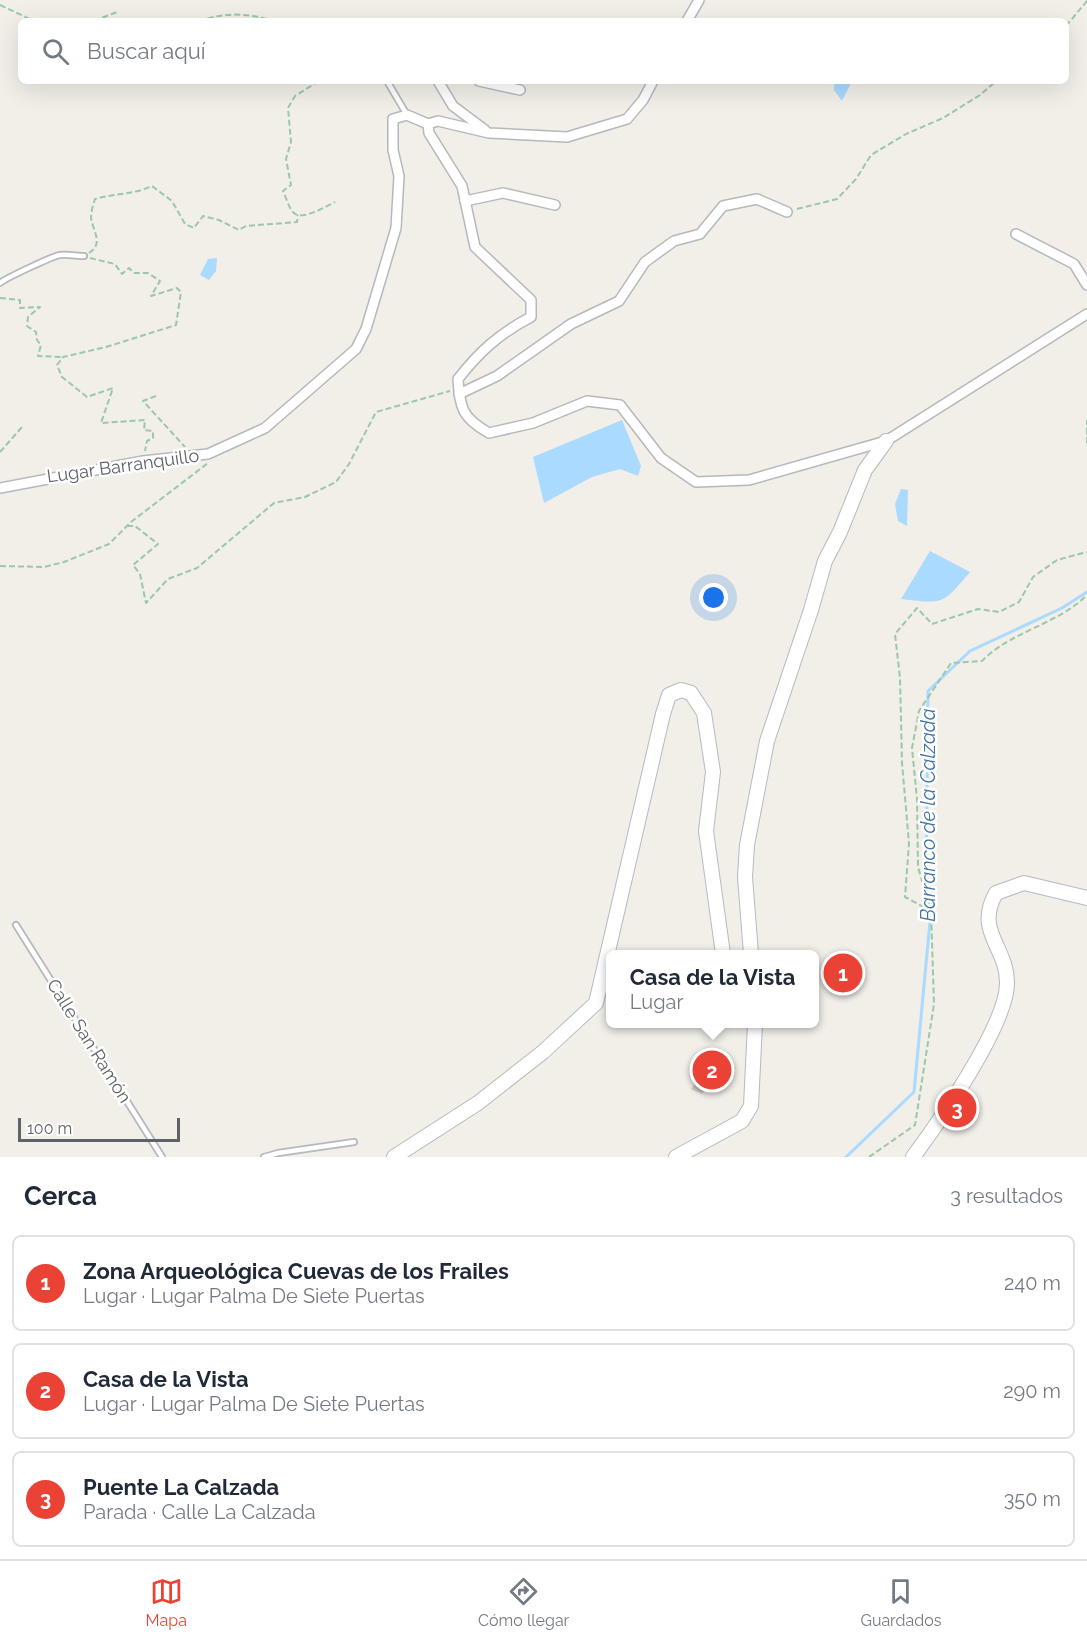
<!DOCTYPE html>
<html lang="es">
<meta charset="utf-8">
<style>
body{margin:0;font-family:Raleway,sans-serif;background:#f6f6f7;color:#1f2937}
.scale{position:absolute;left:18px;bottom:15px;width:162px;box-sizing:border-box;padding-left:6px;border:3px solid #5f6368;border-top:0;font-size:16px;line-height:21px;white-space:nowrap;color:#5f6368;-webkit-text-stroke:4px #fff;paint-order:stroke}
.you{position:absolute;left:714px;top:598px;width:21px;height:21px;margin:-15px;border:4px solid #fff;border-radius:50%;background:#1a73e8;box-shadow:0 0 0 9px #1a73e833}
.badge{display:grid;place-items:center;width:39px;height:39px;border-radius:50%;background:#ea4335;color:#fff;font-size:20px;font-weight:700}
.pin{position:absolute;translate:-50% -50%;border:3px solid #fff;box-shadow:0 2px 6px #0006}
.popup{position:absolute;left:606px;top:950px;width:213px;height:78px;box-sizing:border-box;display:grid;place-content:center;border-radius:9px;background:#fff;filter:drop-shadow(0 2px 4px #0005);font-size:20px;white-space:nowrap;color:#747a83}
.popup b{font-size:22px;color:#1f2937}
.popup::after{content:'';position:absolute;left:50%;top:100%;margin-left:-12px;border:12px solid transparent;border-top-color:#fff}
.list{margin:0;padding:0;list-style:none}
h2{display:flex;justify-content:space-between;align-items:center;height:78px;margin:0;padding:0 24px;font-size:26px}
h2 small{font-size:20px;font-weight:400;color:#747a83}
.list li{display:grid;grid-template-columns:39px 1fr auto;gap:18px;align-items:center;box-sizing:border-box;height:96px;margin:0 12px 12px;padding:0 12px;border:2px solid #e0e1e3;border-radius:9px}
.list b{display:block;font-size:22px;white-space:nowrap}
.list p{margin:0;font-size:20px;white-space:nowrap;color:#747a83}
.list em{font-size:20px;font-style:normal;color:#747a83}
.icon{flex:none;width:33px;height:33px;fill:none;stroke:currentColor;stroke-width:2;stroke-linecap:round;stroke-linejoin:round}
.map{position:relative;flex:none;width:1087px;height:1157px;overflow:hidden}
.search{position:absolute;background:#fff;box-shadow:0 6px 24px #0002;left:18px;right:18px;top:18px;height:66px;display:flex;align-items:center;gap:15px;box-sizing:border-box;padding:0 21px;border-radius:9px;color:#747a83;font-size:22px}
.sheet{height:402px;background:#fff}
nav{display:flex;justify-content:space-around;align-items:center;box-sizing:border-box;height:84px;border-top:2px solid #e0e1e3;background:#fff;font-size:16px;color:#747a83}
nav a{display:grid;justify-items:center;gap:3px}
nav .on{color:#ea4335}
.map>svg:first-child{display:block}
.water{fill:#aadaff}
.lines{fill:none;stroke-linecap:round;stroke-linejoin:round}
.stream{stroke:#aadaff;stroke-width:3}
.building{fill:#cccac5;stroke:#d6d1c6;stroke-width:1.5}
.lane-casing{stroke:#b5b8bc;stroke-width:8}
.street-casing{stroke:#b5b8bc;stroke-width:12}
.secondary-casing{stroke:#b6babf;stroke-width:16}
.path{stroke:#9cc7a9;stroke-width:2;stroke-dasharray:6 3;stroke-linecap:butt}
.lane{stroke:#fff;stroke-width:4.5}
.street{stroke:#fff;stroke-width:9}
.secondary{stroke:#fff;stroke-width:14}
.labels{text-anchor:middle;stroke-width:5;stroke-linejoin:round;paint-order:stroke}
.street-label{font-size:18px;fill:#5f6368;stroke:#fff}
.water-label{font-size:20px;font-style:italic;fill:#4174aa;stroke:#fff}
</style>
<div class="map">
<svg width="1087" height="1157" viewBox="0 0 1087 1157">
<rect width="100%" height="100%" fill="#f1efe8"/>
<g class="water">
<polygon points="834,81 852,81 842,101 834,90"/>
<polygon points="217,258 216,271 209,280 200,275 208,259"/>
<polygon points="622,420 641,466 638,476 620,469 592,477 544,503 533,457"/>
<polygon points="901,489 908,490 907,526 898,521 895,504"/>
<path d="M930,551L970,572C942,605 944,604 901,599Z"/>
</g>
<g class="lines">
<polyline class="stream" points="846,1157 914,1092 931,911 926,896 928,691 970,651 1062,608 1087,592"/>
</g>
<polygon class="building" points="714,1059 721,1063 702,1093 692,1089"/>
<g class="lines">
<g class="lane-casing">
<g id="lane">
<polyline points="387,81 407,115"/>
<path d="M0,283C6,278 53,256 60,255C68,254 77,256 84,256"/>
<polyline points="16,925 162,1157"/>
<polyline points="264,1157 278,1153 354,1142"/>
</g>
</g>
<g class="street-casing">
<g id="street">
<polyline points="687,21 699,0"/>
<polyline points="438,81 453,106 485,130"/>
<polyline points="479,81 520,90"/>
<path d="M653,81L643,100L627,119L567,137L489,133L438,121L428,124L429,133L462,186L475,247L531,300V317C500,333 479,352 458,379C460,408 462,418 489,433L533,423L587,401L620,405L661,458L696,482L749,480L886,441L1087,314"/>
<polyline points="465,201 503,193 555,205"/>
<polyline points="1016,234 1074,264 1087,285"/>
<polyline points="459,394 497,376 571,324 619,301 645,262 674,241 700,234 723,206 757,199 787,212"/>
<polyline points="0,488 143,461 208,454 265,428 356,349 366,329 396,228 399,176 393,150 393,119 407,115 428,124"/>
</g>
</g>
<g class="secondary-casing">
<g id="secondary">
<polyline points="751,954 745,877 747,845 767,741 811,610 825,561 840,532 865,470 886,441"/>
<polyline points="394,1157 478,1103 543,1052 596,1003 663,714 669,695 681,690 691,693 704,713 713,772 706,831 723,954"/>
<polyline points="676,1157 742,1121 751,1106 755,1024"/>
<path d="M913,1157C939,1122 1006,1026 1007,984C1008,947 974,932 996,893L1024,883L1087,898"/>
</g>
</g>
<g class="path">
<polyline points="0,5 34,21"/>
<polyline points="94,21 117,12"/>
<path d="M199,21C225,12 248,13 274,21"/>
<polyline points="1066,26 1087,1"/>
<path d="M319,81L295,96L288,108L291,142L286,159L291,185L283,191C286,197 289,209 294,213C302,221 327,206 335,202"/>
<polyline points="797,209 837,199 856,179 871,155 906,134 943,118 980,95 996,81"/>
<path d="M89,253C104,244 93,231 91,218C91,212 93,205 95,199C115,193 133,195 152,186L172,201L185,224L194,228L203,216L219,220L239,230L246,226L297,222L298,215"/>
<polyline points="90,258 115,264 122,274 129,268 134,273 148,273 160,281 151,296 177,288 181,292 176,325 106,347 63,357 57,365 62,377 87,397 113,388 101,423 145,420 144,430 153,431 153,438 147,441 145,451"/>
<polyline points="0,298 20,300 20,308 40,307 28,317 27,326 36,332 37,340 41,345 38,356 63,357"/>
<polyline points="156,396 143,401 185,447"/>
<polyline points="1087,443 1087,420"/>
<polyline points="0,452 22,427"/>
<polyline points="127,526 135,526 158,544 133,565 140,574 146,603 168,579 197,568 274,503 305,497 336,482 349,464 376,412 450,391"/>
<polyline points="0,566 44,567 64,562 109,544 131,522 208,463"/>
<path d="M930,909L918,867L917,799L912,748L919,711L951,663L982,661C1011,631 1057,625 1087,595"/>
<polyline points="869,1157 915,1125 934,1004 931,911 905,897 909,843 902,763 900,678 895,634 917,608 932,624 978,609 999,612 1019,602 1033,577 1057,560 1087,552"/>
</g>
<use href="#lane" class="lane"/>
<use href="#street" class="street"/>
<use href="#secondary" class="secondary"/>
</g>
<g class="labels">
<g class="street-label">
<text transform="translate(123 466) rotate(-8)" y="6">Lugar Barranquillo</text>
<text transform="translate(89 1041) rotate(58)" y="6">Calle San Ramón</text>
</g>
<g class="water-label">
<text transform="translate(928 815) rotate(-90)" y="7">Barranco de la Calzada</text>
</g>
</g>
</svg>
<div class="scale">100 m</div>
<div class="you"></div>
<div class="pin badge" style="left:843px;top:973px">1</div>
<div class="pin badge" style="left:712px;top:1070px">2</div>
<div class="popup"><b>Casa de la Vista</b>Lugar</div>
<div class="pin badge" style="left:957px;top:1108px">3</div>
<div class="search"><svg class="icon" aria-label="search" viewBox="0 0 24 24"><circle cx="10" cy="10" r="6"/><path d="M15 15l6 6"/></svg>Buscar aquí</div>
</div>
<section class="sheet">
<h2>Cerca<small>3 resultados</small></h2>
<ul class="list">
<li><span class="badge">1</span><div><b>Zona Arqueológica Cuevas de los Frailes</b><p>Lugar · Lugar Palma De Siete Puertas</p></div><em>240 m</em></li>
<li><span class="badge">2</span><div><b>Casa de la Vista</b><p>Lugar · Lugar Palma De Siete Puertas</p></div><em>290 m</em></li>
<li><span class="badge">3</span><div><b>Puente La Calzada</b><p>Parada · Calle La Calzada</p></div><em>350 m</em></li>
</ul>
</section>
<nav>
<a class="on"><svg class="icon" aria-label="map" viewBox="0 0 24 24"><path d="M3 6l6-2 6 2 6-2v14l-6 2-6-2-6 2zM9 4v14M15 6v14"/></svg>Mapa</a>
<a><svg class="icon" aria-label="directions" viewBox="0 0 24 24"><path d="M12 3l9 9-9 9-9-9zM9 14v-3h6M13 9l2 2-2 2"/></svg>Cómo llegar</a>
<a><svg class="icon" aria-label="saved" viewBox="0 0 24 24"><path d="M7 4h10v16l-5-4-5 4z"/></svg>Guardados</a>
</nav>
